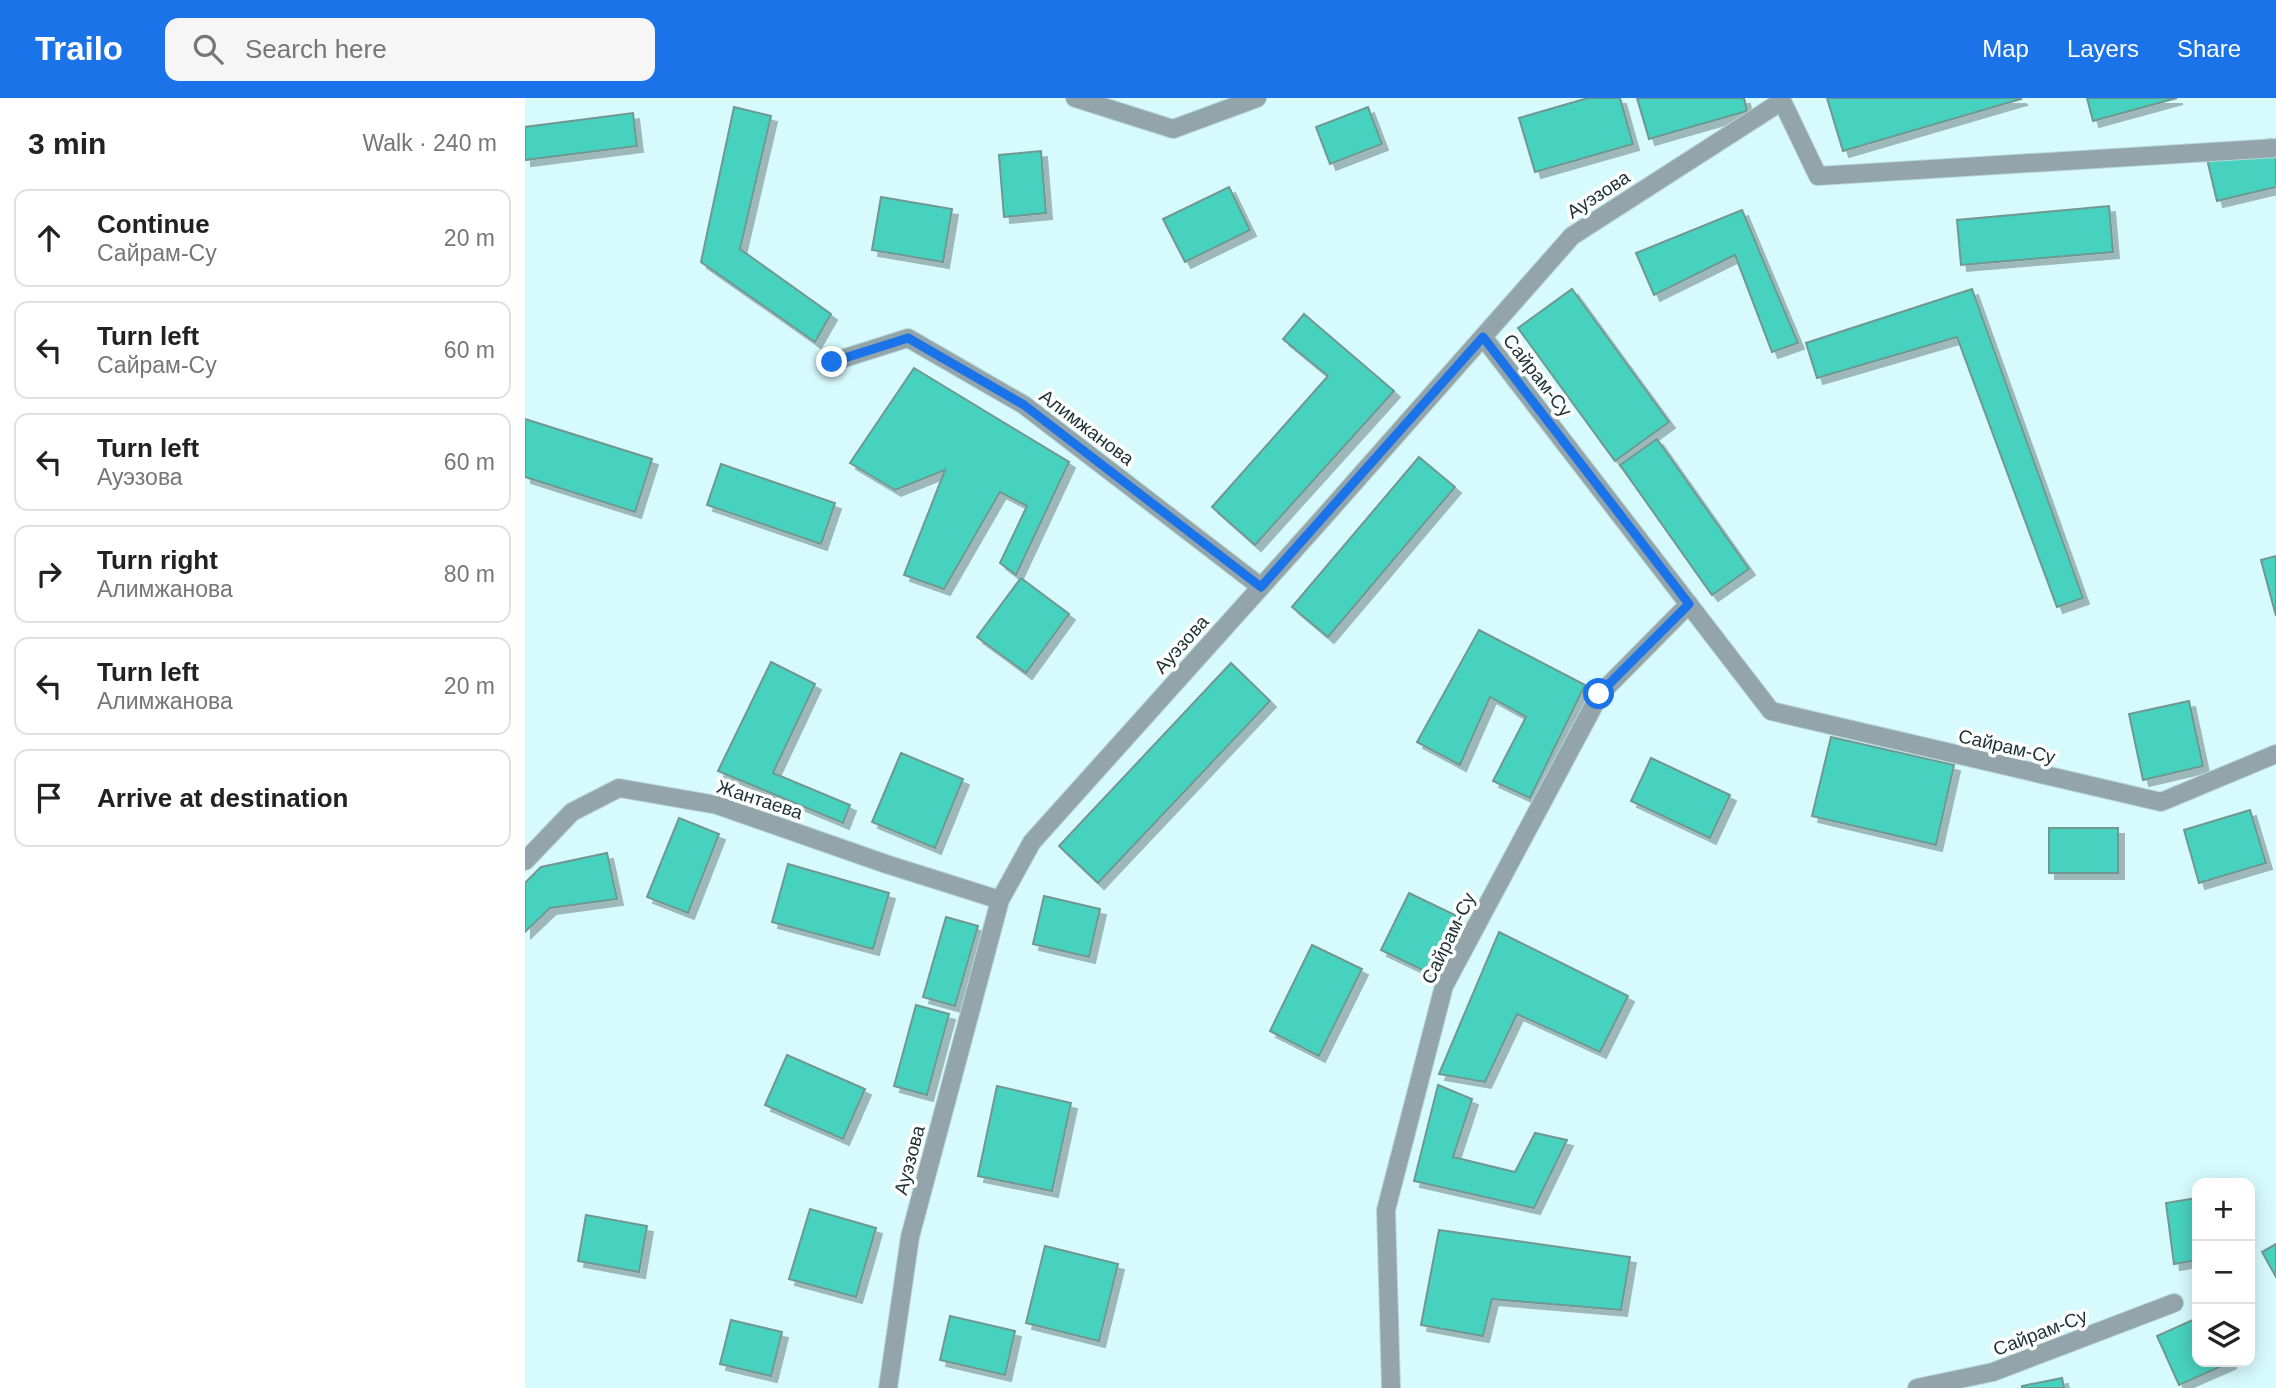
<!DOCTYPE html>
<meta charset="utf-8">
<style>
body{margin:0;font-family:Arial,sans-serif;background:#f6f6f6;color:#222}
.controls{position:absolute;right:21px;bottom:21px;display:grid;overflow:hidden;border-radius:14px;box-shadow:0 4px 18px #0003}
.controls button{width:63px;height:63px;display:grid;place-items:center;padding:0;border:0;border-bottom:2px solid #e0e0e0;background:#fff;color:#222;font:35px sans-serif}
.stop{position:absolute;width:21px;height:21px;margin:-16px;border:5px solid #1a73e8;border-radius:50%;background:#fff}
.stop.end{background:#1a73e8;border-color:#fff;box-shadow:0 2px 7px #0008}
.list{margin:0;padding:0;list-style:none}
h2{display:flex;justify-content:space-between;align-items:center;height:91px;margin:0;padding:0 28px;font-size:30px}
h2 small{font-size:23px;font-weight:400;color:#767676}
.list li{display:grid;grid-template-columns:46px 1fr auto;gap:21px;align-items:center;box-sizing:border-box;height:98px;margin:0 14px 14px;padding:0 14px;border:2px solid #e0e0e0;border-radius:14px}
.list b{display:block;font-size:26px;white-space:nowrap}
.list p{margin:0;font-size:23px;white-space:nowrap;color:#767676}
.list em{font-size:23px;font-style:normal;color:#767676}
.icon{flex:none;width:38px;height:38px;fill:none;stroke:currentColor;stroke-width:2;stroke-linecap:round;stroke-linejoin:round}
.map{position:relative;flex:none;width:1751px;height:1290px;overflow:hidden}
header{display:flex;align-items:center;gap:42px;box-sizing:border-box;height:98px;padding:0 35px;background:#1a73e8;color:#fff}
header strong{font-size:33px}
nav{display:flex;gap:38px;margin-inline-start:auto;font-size:24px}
.search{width:490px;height:63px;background:#f6f6f6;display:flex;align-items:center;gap:18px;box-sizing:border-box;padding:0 24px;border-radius:14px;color:#767676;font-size:26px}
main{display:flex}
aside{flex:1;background:#fff}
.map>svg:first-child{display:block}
.building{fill:#46d2bf;stroke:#6f9891;stroke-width:2;filter:url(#shadow)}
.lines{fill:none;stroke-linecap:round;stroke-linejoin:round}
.minor-casing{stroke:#b6d7d9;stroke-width:20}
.minor{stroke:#93a4aa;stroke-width:18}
.route{stroke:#1a73e8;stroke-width:9}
.labels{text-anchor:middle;stroke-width:7;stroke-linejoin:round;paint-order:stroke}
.street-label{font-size:19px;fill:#1f3233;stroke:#fff}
</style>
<header>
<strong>Trailo</strong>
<div class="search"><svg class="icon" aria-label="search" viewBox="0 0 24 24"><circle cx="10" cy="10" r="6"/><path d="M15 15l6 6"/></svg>Search here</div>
<nav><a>Map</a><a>Layers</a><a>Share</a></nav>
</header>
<main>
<aside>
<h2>3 min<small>Walk · 240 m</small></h2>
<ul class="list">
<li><svg class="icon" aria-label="ahead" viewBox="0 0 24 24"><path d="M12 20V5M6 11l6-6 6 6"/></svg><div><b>Continue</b><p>Сайрам-Су</p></div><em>20 m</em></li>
<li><svg class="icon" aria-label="left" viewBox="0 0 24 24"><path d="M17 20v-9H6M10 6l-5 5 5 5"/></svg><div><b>Turn left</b><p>Сайрам-Су</p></div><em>60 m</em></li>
<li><svg class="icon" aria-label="left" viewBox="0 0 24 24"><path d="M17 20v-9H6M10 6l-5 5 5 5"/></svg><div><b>Turn left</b><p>Ауэзова</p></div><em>60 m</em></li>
<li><svg class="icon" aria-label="right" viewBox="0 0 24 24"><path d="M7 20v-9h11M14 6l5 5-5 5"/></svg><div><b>Turn right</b><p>Алимжанова</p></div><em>80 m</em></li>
<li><svg class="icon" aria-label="left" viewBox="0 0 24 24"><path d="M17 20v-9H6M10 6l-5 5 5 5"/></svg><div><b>Turn left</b><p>Алимжанова</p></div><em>20 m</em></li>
<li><svg class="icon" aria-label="arrive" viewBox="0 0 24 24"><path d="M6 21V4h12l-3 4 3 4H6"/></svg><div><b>Arrive at destination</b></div></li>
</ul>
</aside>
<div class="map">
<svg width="1751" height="1290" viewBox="0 0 1751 1290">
<defs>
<filter id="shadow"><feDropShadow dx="6" dy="6" stdDeviation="0" flood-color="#0004"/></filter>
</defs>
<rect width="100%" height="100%" fill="#d7fbfd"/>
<g class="building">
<polygon points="1063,0 1095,0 1108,46 1010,74 994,20"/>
<polygon points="1112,0 1219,0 1222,13 1124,41"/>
<polygon points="1302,0 1495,0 1496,1 1318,53"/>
<polygon points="1562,0 1652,0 1568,23"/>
<polygon points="209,9 246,18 215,151 306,216 290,244 176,164"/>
<polygon points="843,9 857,46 805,66 791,29"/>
<polygon points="108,15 112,48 0,62 0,29"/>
<polygon points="1746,41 1751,60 1751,89 1692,103 1681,57"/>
<polygon points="516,53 521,115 479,119 474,57"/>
<polygon points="704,89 725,132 660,164 638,121"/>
<polygon points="356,99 427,111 418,164 347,152"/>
<polygon points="1584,108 1588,154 1436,167 1432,122"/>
<polygon points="1217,112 1273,245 1247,254 1210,157 1129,197 1111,155"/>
<polygon points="1047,191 1144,324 1090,363 993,230"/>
<polygon points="1447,191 1558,500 1532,509 1432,239 1292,280 1281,245"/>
<polygon points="779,216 869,293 730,447 687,409 803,278 758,241"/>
<polygon points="389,270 544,364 491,477 475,465 502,408 475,394 419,491 379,477 420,372 370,392 325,365"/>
<polygon points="0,321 127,361 110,414 0,379"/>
<polygon points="1132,341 1224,471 1187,497 1095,367"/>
<polygon points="894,359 930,389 803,539 767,509"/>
<polygon points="196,366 310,405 296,446 182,407"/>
<polygon points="1751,458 1751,518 1736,462"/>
<polygon points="496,480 544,516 501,575 452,539"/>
<polygon points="954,532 1060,587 1005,700 968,683 1001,619 965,599 935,667 892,644"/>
<polygon points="246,564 290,586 248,675 325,707 318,725 193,673"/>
<polygon points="706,565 745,603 573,785 534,748"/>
<polygon points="1664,603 1678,668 1618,682 1604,616"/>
<polygon points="1306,639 1429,667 1411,747 1287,718"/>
<polygon points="376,655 438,681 410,750 347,724"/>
<polygon points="1126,660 1205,697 1185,740 1106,703"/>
<polygon points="1725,712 1741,765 1674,785 1659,732"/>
<polygon points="154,720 194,736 163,815 122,799"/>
<rect x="1524" y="730" width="69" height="45"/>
<polygon points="82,755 92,801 25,810 0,834 0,785 16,769"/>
<polygon points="263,766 364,795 348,851 247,824"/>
<polygon points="884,795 936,820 908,877 856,852"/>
<polygon points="519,798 575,811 564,859 508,846"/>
<polygon points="421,819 453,828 430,908 398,899"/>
<polygon points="974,834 1103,898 1075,954 992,916 960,984 914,976"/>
<polygon points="787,847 837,871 794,958 745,933"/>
<polygon points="391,907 424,916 402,997 369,988"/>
<polygon points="262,957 340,991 318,1041 240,1007"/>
<polygon points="913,987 947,1001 928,1059 990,1074 1010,1035 1042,1042 1009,1110 889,1083"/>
<polygon points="472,988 546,1005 527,1093 453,1078"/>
<polygon points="1672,1100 1672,1162 1649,1166 1641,1105"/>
<polygon points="285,1111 351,1130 331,1199 264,1181"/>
<polygon points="61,1117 122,1128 114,1174 53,1163"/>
<polygon points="914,1132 1105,1159 1096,1212 967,1201 958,1238 896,1227"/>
<polygon points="1751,1146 1751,1179 1737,1154"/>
<polygon points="520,1148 593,1166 574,1243 501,1225"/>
<polygon points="425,1218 490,1233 480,1277 415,1262"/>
<polygon points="1672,1220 1672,1264 1706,1264 1654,1287 1632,1238"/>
<polygon points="206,1222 257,1234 246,1278 195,1266"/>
<polygon points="1537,1280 1539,1290 1497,1290 1497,1288"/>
</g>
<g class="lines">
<g class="minor-casing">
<g id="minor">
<polyline points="550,0 648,31 732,0"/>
<polyline points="958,239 1246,613 1636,704 1751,656"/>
<polyline points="307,264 383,240 499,307 736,489"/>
<polyline points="0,763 47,714 94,690 192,707 361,766 475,802"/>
<polyline points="363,1290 385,1139 475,802 507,744 797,421 1047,138 1257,3 1293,78 1751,50"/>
<polyline points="866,1290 861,1112 919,888 1075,596 1164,506"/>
<polyline points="1392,1290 1468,1274 1649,1205"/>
</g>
</g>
<use href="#minor" class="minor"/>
</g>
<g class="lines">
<polyline class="route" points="307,264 383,240 499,307 736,489 958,239 1164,506 1074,596"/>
</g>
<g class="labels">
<g class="street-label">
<text transform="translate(1073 96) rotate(-33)" y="7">Ауэзова</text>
<text transform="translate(1013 277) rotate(52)" y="7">Сайрам-Су</text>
<text transform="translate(562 329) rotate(37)" y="7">Алимжанова</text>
<text transform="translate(656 546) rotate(-48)" y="7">Ауэзова</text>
<text transform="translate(1482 648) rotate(13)" y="7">Сайрам-Су</text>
<text transform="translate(235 701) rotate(18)" y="7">Жантаева</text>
<text transform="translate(923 840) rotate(-64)" y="7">Сайрам-Су</text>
<text transform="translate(384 1062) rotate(-75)" y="7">Ауэзова</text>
<text transform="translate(1515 1234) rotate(-21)" y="7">Сайрам-Су</text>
</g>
</g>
</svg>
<div class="controls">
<button>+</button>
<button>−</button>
<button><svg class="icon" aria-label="layers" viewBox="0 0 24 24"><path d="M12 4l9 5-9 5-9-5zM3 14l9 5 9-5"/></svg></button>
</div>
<div class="stop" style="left:1074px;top:596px"></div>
<div class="stop end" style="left:307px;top:264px"></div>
</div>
</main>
